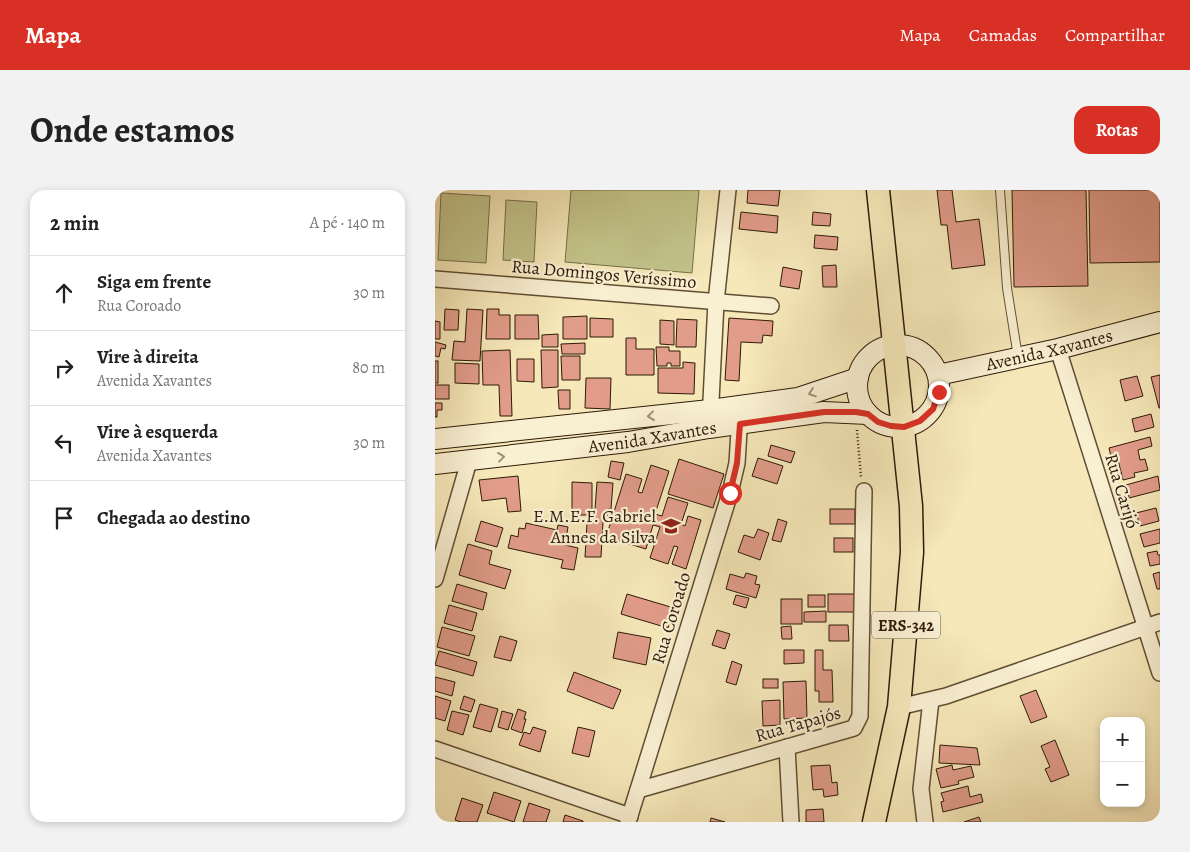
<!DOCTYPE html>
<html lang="pt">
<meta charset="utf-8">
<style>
body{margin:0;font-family:Alegreya,serif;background:#f2f2f2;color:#222}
.controls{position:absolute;right:15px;bottom:15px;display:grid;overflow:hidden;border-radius:10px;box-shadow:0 2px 8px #0003}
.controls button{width:45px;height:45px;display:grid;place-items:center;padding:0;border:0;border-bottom:1px solid #e0e0e0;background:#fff;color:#222;font:25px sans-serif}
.stop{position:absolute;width:15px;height:15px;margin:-11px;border:4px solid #d93025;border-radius:50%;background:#fff}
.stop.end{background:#d93025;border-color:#fff;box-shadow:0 1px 5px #0008}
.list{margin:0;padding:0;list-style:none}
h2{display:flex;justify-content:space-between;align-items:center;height:65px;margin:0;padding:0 20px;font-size:21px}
h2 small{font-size:16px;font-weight:400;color:#767676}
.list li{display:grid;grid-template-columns:32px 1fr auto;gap:15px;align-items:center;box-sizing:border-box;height:75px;padding:0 20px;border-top:1px solid #e0e0e0}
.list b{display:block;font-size:19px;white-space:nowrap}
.list p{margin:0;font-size:16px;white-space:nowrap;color:#767676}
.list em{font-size:16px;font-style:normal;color:#767676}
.icon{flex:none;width:28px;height:28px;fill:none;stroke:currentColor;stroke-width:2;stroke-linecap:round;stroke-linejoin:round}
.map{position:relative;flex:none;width:725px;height:632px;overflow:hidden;border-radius:15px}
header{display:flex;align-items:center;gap:30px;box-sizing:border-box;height:70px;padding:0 25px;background:#d93025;color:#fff}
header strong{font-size:24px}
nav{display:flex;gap:28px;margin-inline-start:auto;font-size:18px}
.intro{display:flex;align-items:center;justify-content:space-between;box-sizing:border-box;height:120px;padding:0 30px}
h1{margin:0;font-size:35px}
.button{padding:12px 22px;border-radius:15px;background:#d93025;color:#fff;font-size:18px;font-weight:700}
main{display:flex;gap:30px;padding:0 30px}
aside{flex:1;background:#fff;border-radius:15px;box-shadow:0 2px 8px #0003}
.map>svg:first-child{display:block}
.green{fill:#c3c48b;stroke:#786f4a}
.building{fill:#e19c8a;stroke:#2e1a08}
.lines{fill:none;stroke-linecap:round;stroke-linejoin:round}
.lane-casing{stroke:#604e34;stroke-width:10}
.street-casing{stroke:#604e34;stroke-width:18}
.secondary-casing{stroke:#2e1a08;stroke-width:22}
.primary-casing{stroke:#2e1a08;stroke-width:25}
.path{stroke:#2e1a08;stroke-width:2.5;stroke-dasharray:1 2.5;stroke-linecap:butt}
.lane{stroke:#f9f0d2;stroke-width:8}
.street{stroke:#f9f0d2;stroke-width:15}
.secondary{stroke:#f9f0d2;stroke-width:20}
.primary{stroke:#f6e8b9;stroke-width:22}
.oneway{stroke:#9e9077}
.route{stroke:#d93025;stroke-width:6}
.labels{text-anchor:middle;stroke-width:4.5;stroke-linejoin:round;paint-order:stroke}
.shield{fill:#f9f0d2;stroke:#6b5a45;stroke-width:1}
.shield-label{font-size:16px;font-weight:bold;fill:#2e1a08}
.street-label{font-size:18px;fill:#2e1a08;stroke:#f9f0d2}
.poi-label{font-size:18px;fill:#2e1a08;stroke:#f9f0d2;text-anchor:end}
</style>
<header>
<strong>Mapa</strong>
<nav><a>Mapa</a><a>Camadas</a><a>Compartilhar</a></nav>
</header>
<div class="intro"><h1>Onde estamos</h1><a class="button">Rotas</a></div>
<main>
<aside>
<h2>2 min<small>A pé · 140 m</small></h2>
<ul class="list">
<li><svg class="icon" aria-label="ahead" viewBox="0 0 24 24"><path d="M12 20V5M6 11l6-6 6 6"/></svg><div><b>Siga em frente</b><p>Rua Coroado</p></div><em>30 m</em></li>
<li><svg class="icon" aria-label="right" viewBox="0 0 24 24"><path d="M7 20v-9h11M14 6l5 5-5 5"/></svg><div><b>Vire à direita</b><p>Avenida Xavantes</p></div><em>80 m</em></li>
<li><svg class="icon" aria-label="left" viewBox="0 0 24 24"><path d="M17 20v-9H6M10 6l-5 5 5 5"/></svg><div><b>Vire à esquerda</b><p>Avenida Xavantes</p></div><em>30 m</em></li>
<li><svg class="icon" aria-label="arrive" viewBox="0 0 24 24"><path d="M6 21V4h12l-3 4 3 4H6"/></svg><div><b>Chegada ao destino</b></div></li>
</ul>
</aside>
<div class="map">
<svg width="725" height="632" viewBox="0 0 725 632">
<rect width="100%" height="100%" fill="#f6e8b9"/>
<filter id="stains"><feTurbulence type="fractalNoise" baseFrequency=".004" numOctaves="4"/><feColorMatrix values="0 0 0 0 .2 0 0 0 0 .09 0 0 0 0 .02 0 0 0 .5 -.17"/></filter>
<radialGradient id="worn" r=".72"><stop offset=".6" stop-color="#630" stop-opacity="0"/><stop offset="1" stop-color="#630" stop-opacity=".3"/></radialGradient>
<g class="green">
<polygon points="136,0 264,0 257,83 130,72"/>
<polygon points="6,3 55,6 51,73 3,70"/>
<polygon points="71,10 102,12 99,72 68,70"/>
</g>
<g class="building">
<polygon points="313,0 345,0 343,16 312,13"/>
<polygon points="502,0 517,0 521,32 544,29 550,75 517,79 512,35 506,35"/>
<polygon points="577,0 651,0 653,96 579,97"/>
<polygon points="654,0 725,0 725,72 655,73"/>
<polygon points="306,22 343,26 342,43 304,39"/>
<polygon points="378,22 396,24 395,36 377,35"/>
<polygon points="380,45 403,47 402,60 379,58"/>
<polygon points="401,75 402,97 388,97 387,76"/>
<polygon points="348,77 367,81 364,99 345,96"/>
<polygon points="10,119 24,120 23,140 9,140"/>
<polygon points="32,119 48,120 45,171 17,170 19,151 30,152"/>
<polygon points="52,119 64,119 64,125 75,125 75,149 51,149"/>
<polygon points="80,125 103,125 104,149 80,149"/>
<polygon points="152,126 152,149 128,149 128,127"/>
<polygon points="155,128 178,129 178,147 155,147"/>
<polygon points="294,128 338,131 337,146 328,145 327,153 306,152 304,191 290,190"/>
<polygon points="242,129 262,130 261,157 241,157"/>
<polygon points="225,130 239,131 239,155 225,154"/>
<polygon points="0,131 5,132 5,149 0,149"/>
<polygon points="123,144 123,157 107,157 107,145"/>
<polygon points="191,148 201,148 201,159 219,159 219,185 191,185"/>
<polygon points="0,152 11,155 10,159 6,158 4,167 0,166"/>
<polygon points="150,153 150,164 127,164 126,154"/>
<polygon points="221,157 234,157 234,161 245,161 245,176 236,176 236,173 232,173 232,176 222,176"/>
<polygon points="75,160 77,226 65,226 64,195 48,195 47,161"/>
<polygon points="106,160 123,160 123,197 107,198"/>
<polygon points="126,166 145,166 145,190 127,190"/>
<polygon points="82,169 99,169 99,192 82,191"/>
<rect x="0" y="171" width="3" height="22"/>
<polygon points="248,172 260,173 259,204 223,203 223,178 248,178"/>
<polygon points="20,173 44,174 44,194 20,193"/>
<polygon points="725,185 725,218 724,218 716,187"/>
<polygon points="702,186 708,206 690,211 685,190"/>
<polygon points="151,188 176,188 175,219 150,218"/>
<rect x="0" y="195" width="14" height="14"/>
<polygon points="123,200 135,200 135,219 124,219"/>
<polygon points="0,213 7,213 7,220 2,220 2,227 0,227"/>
<polygon points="716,224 719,237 700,242 697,229"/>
<polygon points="715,247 717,256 703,260 705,270 710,269 713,280 699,283 700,287 688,290 683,270 677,271 674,258"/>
<polygon points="336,255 360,262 356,273 333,266"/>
<polygon points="323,268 348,276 342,294 317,286"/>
<polygon points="244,269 289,284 278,318 233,304"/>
<polygon points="176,271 189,273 185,290 173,287"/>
<polygon points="216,275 234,281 220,324 227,326 233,307 253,313 246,334 250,336 253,326 266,330 251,379 237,374 243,357 239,356 233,374 215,368 225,337 218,335 211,359 171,347 191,284 207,289 203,302 207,303"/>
<polygon points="83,286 86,321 73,322 71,308 47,311 44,290"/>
<polygon points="723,286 725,300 694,308 691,295"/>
<polygon points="137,292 157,293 157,325 137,325"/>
<polygon points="162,292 178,293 176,319 173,319 172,332 168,332 166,367 150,367 152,333 159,333"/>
<polygon points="721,318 724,331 705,336 701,323"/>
<rect x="395" y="319" width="25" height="15"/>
<polygon points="343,329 352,332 346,352 337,350"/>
<polygon points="46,331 68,338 62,357 40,351"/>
<polygon points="91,333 122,340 123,335 133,337 130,355 143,358 139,380 126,378 128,370 73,358 76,345 83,347 84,338 90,339"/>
<polygon points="323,339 334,343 325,370 303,362 309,345 319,348"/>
<polygon points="725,339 725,353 709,357 705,344"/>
<rect x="399" y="348" width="19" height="14"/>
<polygon points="33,354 57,361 54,374 76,380 70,399 24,385"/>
<polygon points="722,361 723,365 725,365 725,374 715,376 712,363"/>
<polygon points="725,382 725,399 722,399 718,384"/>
<polygon points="311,383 322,386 320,394 325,395 321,408 291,399 295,384 309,388"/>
<polygon points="22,394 52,403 48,420 17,411"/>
<polygon points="192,404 239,418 233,438 186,424"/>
<rect x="393" y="404" width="29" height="18"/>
<polygon points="301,405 314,408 311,418 298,414"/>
<rect x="373" y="405" width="17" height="12"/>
<rect x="346" y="409" width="21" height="25"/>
<polygon points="14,415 42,423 37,441 9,433"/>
<polygon points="391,421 391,432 369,432 369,422"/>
<polygon points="394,435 413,435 414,451 394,451"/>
<polygon points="356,436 357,449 347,449 346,437"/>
<polygon points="7,437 40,446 34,466 2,457"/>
<polygon points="282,440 295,444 290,459 277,455"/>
<polygon points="183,442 216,448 211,475 178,468"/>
<polygon points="65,446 82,451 76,471 59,467"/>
<polygon points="349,460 369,460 369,473 349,474"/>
<polygon points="380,460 388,460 388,480 397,480 398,512 384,512 384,501 380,501"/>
<polygon points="4,461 42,472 38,486 0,475"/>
<polygon points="297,471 307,475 301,495 291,492"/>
<polygon points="139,482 186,500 178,519 132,501"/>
<polygon points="0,487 20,492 17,506 0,501"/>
<rect x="328" y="489" width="15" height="9"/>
<polygon points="371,491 372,528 349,529 348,492"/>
<polygon points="601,500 612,527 596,533 585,506"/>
<polygon points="0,506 16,511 10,531 0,528"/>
<polygon points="29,506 40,510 36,522 25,519"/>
<polygon points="345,510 345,535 328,536 327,511"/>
<polygon points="45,514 63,519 56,542 38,537"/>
<polygon points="83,519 91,522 89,529 91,529 87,543 76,539"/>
<polygon points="17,521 34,525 28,545 12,540"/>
<polygon points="67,521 78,524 73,540 63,537"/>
<polygon points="98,537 111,541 105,562 84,555 89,542 95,544"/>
<polygon points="143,537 160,541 154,567 137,563"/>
<polygon points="620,550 634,585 616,592 610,579 615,577 606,556"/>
<polygon points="505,555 542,558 545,575 504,573"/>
<polygon points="395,575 397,593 402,592 403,605 389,607 388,599 378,600 376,576"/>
<polygon points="517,575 518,580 536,576 539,587 523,591 524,594 506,598 501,579"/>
<polygon points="533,596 535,607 546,604 548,612 508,622 506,612 509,611 506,603"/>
<polygon points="59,602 86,611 79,632 52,623"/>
<polygon points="27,608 48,615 42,632 26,632 20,630"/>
<polygon points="94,613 115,620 111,632 88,632"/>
<polygon points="388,619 389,632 371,632 371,620"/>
<polygon points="130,625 148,631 148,632 128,632"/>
<polygon points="544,627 546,632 529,632"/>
<polygon points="276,628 290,632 275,632"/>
</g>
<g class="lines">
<g class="lane-casing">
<polyline id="lane" points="565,0 572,98 583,167"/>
</g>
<g class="street-casing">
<g id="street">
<polyline points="0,89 336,116"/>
<polyline points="623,159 725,483"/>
<polyline points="275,230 281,112 293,0"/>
<polyline points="0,389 34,271"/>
<polyline points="464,517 511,506 725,432"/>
<polyline points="352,557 356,632"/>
<polyline points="0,559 195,626"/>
<polyline points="203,600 419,538 425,526 429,301"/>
<polyline points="193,632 295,303 302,273 305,225"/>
<polyline points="490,632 486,599 496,510"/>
</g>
</g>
<g class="secondary-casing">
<g id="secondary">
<circle cx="463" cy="196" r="41"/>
<path id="s1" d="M503,185L623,159L725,132"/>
<polyline points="0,249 275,220 363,208 423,188"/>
<path id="s2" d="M0,274L193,252L274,238L389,222L433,224"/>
</g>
</g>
<g class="primary-casing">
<polyline id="primary" points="439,632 464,517 477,362 476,316 443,0"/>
</g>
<polyline class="path" points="422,240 426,287"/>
<use href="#lane" class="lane"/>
<use href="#street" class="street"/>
<use href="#secondary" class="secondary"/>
<use href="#primary" class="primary"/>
</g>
<defs><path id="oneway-chevron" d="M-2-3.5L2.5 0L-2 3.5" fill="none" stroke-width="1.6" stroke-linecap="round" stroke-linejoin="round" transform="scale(1.25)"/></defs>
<g class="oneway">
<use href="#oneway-chevron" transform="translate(377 203) rotate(161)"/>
<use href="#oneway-chevron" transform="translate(216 226) rotate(174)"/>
<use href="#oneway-chevron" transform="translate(66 267) rotate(-7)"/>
</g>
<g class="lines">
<polyline class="route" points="295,303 302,273 305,234 389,222 421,222 433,224 443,232 456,236 469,237 485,231 498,219 504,202"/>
</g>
<defs>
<g id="school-bare" transform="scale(1.5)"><path d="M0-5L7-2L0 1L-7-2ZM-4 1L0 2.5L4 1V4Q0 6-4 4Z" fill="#8f2418" stroke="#f9f0d2" stroke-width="2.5" paint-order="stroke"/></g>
</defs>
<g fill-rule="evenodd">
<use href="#school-bare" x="236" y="336"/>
</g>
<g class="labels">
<rect class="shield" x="437" y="421.5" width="68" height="27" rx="4"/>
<g class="shield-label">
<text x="471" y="441">ERS-342</text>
</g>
<g class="street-label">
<text transform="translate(169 84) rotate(5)" y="6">Rua Domingos Veríssimo</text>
<text dy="6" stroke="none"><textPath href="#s1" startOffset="114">Avenida Xavantes</textPath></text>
<text dy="6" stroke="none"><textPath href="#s2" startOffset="219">Avenida Xavantes</textPath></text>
<text transform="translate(687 301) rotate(73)" y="6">Rua Carijó</text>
<text transform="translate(236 428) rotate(-73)" y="6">Rua Coroado</text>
<text transform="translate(363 534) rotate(-16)" y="6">Rua Tapajós</text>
</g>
<g class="poi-label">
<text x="221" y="332">E.M.E.F. Gabriel<tspan x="221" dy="21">Annes da Silva</tspan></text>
</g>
</g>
<rect width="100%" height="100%" filter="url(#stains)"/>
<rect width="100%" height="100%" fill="url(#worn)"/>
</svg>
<div class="controls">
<button>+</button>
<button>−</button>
</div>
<div class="stop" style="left:295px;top:303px"></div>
<div class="stop end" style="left:504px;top:202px"></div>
</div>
</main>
